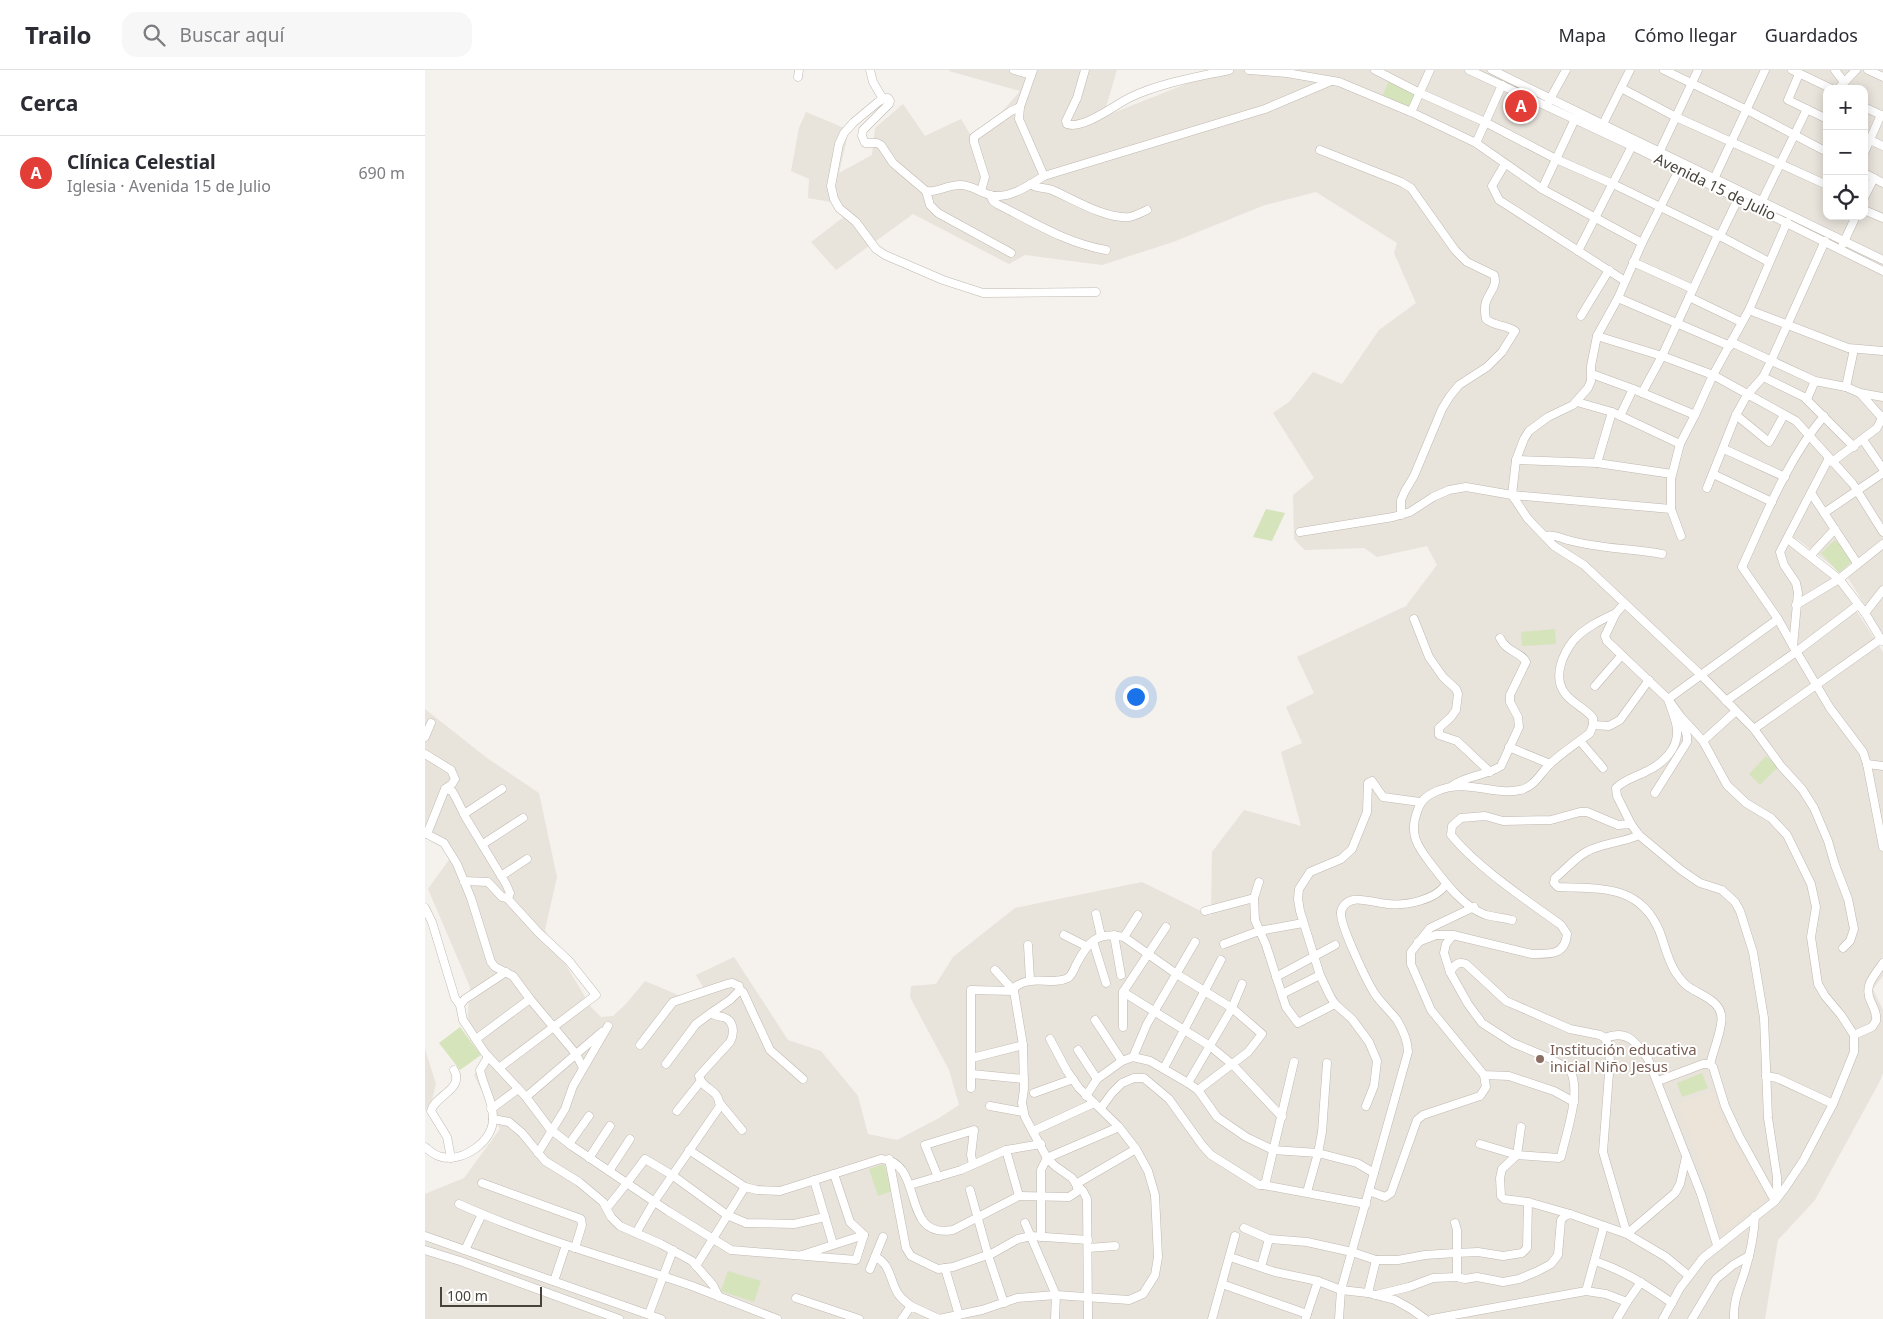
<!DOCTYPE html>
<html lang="es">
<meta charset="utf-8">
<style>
body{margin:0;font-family:"Noto Sans",sans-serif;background:#f7f7f7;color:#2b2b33}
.controls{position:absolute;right:15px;top:15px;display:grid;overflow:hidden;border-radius:10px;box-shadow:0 2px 12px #0003}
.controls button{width:45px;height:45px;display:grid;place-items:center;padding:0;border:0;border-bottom:1px solid #e1e1e2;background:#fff;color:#2b2b33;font:25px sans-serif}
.scale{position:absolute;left:15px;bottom:12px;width:102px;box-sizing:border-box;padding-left:5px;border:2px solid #48423b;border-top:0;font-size:14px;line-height:18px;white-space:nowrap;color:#48423b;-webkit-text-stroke:4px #fff;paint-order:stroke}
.you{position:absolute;left:710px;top:626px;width:18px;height:18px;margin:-12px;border:4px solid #fff;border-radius:50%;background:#1a73e8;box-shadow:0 0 0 8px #1a73e833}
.badge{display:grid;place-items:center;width:32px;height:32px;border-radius:50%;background:#e23d36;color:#fff;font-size:16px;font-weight:700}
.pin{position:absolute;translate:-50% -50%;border:2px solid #fff;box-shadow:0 1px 5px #0006}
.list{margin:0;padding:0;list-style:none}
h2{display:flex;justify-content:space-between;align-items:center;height:65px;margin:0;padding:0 20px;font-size:21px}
h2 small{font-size:16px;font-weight:400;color:#7c7c81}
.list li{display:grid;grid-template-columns:32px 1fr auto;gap:15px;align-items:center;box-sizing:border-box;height:75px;padding:0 20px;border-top:1px solid #e1e1e2}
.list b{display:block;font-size:19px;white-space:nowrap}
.list p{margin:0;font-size:16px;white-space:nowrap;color:#7c7c81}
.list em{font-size:16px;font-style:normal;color:#7c7c81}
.icon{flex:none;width:28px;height:28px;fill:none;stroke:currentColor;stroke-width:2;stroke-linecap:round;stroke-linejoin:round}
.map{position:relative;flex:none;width:1458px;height:1249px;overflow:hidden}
header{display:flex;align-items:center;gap:30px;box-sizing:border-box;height:70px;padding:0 25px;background:#fff;border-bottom:1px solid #e1e1e2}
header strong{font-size:24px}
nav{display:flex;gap:28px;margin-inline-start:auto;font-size:18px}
.search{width:350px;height:45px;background:#f7f7f7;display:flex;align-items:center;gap:12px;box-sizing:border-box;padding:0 18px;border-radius:15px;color:#7c7c81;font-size:19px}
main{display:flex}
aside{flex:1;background:#fff}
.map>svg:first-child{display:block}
.residential{fill:#e8e3db;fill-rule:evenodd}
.education{fill:#ece4d8}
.green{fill:#d6e4bb}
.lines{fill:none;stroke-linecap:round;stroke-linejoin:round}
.minor-casing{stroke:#bfb8b0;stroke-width:9}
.minor{stroke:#fff;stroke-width:8}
.education-dot{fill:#8d6e63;stroke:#fff;stroke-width:2}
.labels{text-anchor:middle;stroke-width:4;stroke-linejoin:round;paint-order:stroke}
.street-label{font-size:15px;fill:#48423b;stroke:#fff}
.education-label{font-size:15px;fill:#785e54;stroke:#fff;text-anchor:start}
</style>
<header>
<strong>Trailo</strong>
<div class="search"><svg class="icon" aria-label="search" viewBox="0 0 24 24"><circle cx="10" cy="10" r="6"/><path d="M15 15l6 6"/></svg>Buscar aquí</div>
<nav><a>Mapa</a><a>Cómo llegar</a><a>Guardados</a></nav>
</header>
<main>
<aside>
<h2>Cerca<small></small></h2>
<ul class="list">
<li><span class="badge">A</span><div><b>Clínica Celestial</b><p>Iglesia · Avenida 15 de Julio</p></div><em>690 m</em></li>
</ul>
</aside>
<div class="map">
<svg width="1458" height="1249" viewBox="0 0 1458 1249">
<rect width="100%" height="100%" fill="#f5f1ed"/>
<g class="residential">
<path d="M525,0H692L678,47L776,8L782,0H1458V564L1423,508L1372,469L1366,474L1414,514L1458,582V906L1448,919L1458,940V1003L1455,1011L1390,1130L1353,1170L1340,1249H0V1124L39,1108L75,1059L49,1005L59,988L42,955L45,917L3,819L26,787L22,771L0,761V639L62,688L114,723L132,807L120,860L166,937L176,947L188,946L200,935L220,911L260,928L281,922L271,905L309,887L363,970L396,981L433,1026L443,1064L472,1070L514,1048L534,1035L524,1000L485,927L486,916L511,914L528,887L590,838L717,812L786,846L787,782L819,740L876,756L856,682L877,673L861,637L889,623L872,587L981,536L1012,495L1002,476L952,487L939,478L880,480L869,469L868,425L889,408L848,343L864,332L888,302L917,314L954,260L991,233L969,183L972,173L891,122L840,135L748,172L677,195L600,185L584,194L488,144L411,200L386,172L424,143L416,134L383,128L384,109L366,101L374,58L381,42L424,60L414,103L447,85L450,58L478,34L500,66L536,49L545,64L581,51L577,42L595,21L524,1ZM1402,19H1439V146H1402Z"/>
<polygon points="0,979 11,1014 7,1030 0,1041"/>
</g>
<polygon class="education" points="1289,1021 1300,1054 1340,1126 1340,1129 1299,1163 1270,1077 1252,1034"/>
<g class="green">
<polygon points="964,10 990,24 984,38 958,25"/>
<polygon points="841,439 860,443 847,471 828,467"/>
<polygon points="1410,470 1428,490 1414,503 1396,483"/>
<polygon points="1130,559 1131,574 1097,576 1096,562"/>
<polygon points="1341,686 1353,697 1335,715 1324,704"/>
<polygon points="35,957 56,985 35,1000 14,973"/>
<polygon points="1277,1003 1283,1018 1257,1027 1252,1013"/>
<polygon points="459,1094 467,1121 453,1126 444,1099"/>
<polygon points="303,1201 336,1211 329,1232 296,1221"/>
</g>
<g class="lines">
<g class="minor-casing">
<g id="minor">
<polyline points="445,0 448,12 458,29"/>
<polyline points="589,0 606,5"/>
<polyline points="608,0 595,37 594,49 619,106"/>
<path d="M660,0L652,28L641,51L642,54C658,60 690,35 704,28C735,13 772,7 804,0"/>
<polyline points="824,0 862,3 914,12 986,42 1051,73 1117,119 1217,173"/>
<polyline points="950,0 995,23 1060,52 1131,89 1188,114 1293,165 1344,192"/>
<polyline points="1044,0 1207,76 1458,201"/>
<path d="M1067,0C1197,64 1327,127 1458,190"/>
<polyline points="1239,0 1322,40 1402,82"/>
<polyline points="1367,0 1407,19"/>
<polyline points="1410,0 1419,12"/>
<polyline points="1443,0 1458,7"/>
<polyline points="1374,4 1363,30 1402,49"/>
<polyline points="373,7 374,0"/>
<polyline points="1196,18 1251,47 1402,115"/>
<polyline points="1413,19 1431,0"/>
<polyline points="1124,31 1141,0"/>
<polyline points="1439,37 1458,46"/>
<polyline points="986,42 1005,0"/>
<polyline points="1177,56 1205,0"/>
<polyline points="1445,70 1458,76"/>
<polyline points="1051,73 1077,15"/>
<path d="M895,80L976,112L986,118L1030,180L1042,192L1069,205C1073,216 1064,222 1061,232C1059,237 1060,244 1061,249C1070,257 1080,254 1090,261L1077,282L1062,297L1034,315L1025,326L1017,339L989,406L980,421L976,430V445"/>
<polyline points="1439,83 1456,45"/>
<polyline points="1232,87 1273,0"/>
<polyline points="1080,94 1067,116 1074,130 1200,211"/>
<polyline points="1254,100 1217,173 1193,228 1172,266 1166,296 1166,311 1163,318 1148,335 1123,347 1104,361 1099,369 1091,390 1087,425 1103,449 1129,476 1159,495 1276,605 1329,659 1356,696 1377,719 1389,738 1403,771 1410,795 1423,829 1429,859 1425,871 1418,878"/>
<polyline points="1439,103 1458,113"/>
<polyline points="1288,111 1340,0"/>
<path d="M605,114C612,119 619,117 627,120C648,129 680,149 704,147C710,146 716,143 722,140"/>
<polyline points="1117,119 1150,49"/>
<polyline points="501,121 505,135 513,143 586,183"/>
<polyline points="556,121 560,107 549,72 549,67 586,41 595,37"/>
<path d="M565,125L568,131L572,134C608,152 641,173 681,180"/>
<polyline points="1439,128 1449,108"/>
<polyline points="1337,131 1382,39"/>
<polyline points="1439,140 1458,148"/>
<polyline points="1295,166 1313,129"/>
<polyline points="1418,174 1431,146"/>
<polyline points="1153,181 1207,76"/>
<polyline points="1208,192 1268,219"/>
<path d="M671,222L558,223L518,210L460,185L451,179L431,152L414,138L409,129L406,116L414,74L419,63L429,52L453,32L458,29L463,28L465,31L464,34L438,60L437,66L440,73H452L456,75L468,93L501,121C511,123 522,115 535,115C547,115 554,122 565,125C584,130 604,115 619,106L840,39L906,11"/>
<polyline points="1264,227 1316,252"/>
<polyline points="1193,228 1305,276"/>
<polyline points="1324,240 1423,278 1458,281"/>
<polyline points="1156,246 1184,200"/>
<polyline points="1172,266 1237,286 1288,305 1371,351 1428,414 1458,462"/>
<polyline points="1306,272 1390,311 1421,317 1435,323 1458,327"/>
<polyline points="1167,304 1208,319 1270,345"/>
<polyline points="1338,307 1379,327 1429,377"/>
<polyline points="1421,317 1429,279"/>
<polyline points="1217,323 1237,286 1293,165"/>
<polyline points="1435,323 1458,349"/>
<polyline points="1382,329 1390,311"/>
<polyline points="1152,332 1187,342 1255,374"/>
<polyline points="1311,345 1344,372 1359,345"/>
<polyline points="1195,346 1208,319"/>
<polyline points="1438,370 1458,399"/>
<polyline points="1299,379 1360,407"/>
<polyline points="1404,388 1355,482 1359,495 1371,513 1373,523 1368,576 1405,638 1438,682 1442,694 1458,777"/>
<polyline points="1091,390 1172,393 1247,404"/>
<polyline points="1407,392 1452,358 1458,346"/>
<polyline points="1172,393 1187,342"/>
<polyline points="1288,404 1347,432"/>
<polyline points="1282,418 1311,345 1322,325 1338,307 1346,291 1400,171"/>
<polyline points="1386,423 1432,493"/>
<polyline points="1399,443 1458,403"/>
<polyline points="875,462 968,447 985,442 1008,427 1024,420 1041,417 1087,425 1246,439"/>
<path d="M1120,466C1129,464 1135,468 1143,470C1174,479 1206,478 1237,484"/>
<polyline points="1256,466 1246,439 1246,409 1255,374 1270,345 1288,305 1324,240 1362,152"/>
<polyline points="1363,469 1414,509 1440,543 1457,571"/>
<polyline points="1385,486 1410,459"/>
<polyline points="1199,534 1191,543 1180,566 1182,571 1243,629 1256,647 1278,671 1302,715 1321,733 1346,748 1362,765 1386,814 1391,837 1386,867 1393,914 1400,926 1416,945 1429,965 1429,982 1408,1034 1378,1091 1360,1118 1350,1131 1278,1188 1255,1218 1238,1249"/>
<polyline points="1371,535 1414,509 1458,474"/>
<polyline points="1440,543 1458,520"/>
<polyline points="989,549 1004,587 1018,607 1031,619 1033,624 1031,640 1026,647 1014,658 1014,665 1032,671 1065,702"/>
<path d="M1368,576L1353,549L1317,497C1341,445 1362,390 1399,346"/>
<polyline points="1170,616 1196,586"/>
<polyline points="1301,631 1371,582 1433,535"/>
<polyline points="1168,655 1184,656 1195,650 1224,610"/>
<polyline points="1329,659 1456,569"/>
<polyline points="0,667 6,653"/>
<polyline points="1155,671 1178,698"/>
<polyline points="1278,671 1311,641"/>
<polyline points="1084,677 1125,694"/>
<polyline points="0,684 26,700 30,709 27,714 20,719 2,764"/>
<polyline points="1442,694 1458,696"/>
<path d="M1027,716C1042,705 1061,706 1076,696L1094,657L1093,647L1085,632V625L1101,592C1097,582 1082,583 1075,568"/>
<polyline points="20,719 27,721 31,728 41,748 81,814 85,823 84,826 82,828 77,827 63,812 39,811"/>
<polyline points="1230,723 1262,672 1262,666 1257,651"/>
<polyline points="39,744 77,719"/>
<polyline points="0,763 19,773 32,794 46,828 66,892 70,897 88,906 105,929 151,984 158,998"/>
<path d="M1214,765C1197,773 1177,773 1161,782C1150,788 1140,800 1130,808L1129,813L1133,817C1175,819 1214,814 1234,860C1240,875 1242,889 1251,903C1255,909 1261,916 1267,919C1280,927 1300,933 1296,954C1294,968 1288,981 1285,995"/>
<polyline points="58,774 98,748"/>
<polyline points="76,806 102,789"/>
<polyline points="834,812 829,828 830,850 841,875 861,937 873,953 910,934"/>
<polyline points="1049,837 1005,858 986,882 986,894 1006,940 1059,1005 1084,1006 1129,1021 1149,1032"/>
<polyline points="0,838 7,852 30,928 35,935"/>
<polyline points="780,841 829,828"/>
<polyline points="671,844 676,866"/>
<path d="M1087,850C1079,848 1069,847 1061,845C1038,837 1020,812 1006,794C992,776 984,764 992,742C996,730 1001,726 1012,721C1042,708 1068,726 1095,720C1110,717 1115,703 1126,693C1138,682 1152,673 1165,663L1168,655V648C1160,638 1146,633 1139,622C1128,606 1138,584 1148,571C1159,558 1176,550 1191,543"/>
<polyline points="639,865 661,876"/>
<polyline points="689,865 696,905"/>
<path d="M1028,865L1021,874L1019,883L1025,902L1043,934L1057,953L1088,973L1124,988L1145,1000C1157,1022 1141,1063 1136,1087L1134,1088L1092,1085L1055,1074"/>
<polyline points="699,867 713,845"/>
<polyline points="668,871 681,913"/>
<path d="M993,872L1011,865H1028L1107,884C1126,884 1140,885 1142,864L1136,855C1100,829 1053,798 1026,765L1027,756L1036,748L1060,746L1078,751L1126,750L1155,742H1162L1193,755L1206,754"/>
<polyline points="799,874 834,861 878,853"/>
<polyline points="603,875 605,910"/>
<polyline points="570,900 589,921"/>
<polyline points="81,902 40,929 35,935 38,950 60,983 101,1027 125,1059 147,1076 243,1141 306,1180 431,1190 439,1165"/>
<path d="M1025,902C1030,895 1032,891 1041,894L1081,931L1145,959L1175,965L1180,968L1183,975L1185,990L1178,1082L1202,1164L1250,1123L1255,1114L1261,1087"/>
<polyline points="851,907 910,875"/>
<polyline points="315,920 318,922 345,980 378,1009"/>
<polyline points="698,922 785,976 808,995 857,1047"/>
<polyline points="857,924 895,905"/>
<polyline points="670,950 697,991"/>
<polyline points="698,957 698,922 741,857"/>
<path d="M1429,965L1447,957L1451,951C1452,943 1449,939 1446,932C1438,916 1449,906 1458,893"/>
<path d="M1180,968C1202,959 1211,972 1223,989L1276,1124L1292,1175"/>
<polyline points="51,969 105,929"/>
<polyline points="215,975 248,932 302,914 307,913 314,916 315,920 305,930 286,943"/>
<polyline points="653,980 672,1009"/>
<polyline points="708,987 722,954 770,872"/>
<polyline points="547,988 598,975"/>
<polyline points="74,998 171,925 144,891 114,863 82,828"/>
<polyline points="739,998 796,890"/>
<polyline points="547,1004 599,1009"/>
<polyline points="1341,1006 1352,1008 1408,1034"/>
<polyline points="1233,1011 1278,994 1284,994 1288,997 1300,1036 1314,1066 1350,1131"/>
<polyline points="763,1013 807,938 817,914"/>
<polyline points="546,1018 546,920 589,921"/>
<polyline points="609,1023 648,1009"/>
<polyline points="661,1026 672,1009 697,991 708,987 725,991 763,1013 773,1020 792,1047 821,1067 848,1080 893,1083 932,1093 949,1103"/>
<polyline points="101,1027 177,962"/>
<polyline points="294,1032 317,1060"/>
<polyline points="565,1036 598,1042"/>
<polyline points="941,1036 949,1016 952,991 944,972 927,949 910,934 905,926 895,905 875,841 873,829 874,819 885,802 916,789 927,779 942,742 943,713 947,711 958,727 995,732"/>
<polyline points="676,1038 687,1023 697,1013 709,1008 719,1008 744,1029 777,1075 786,1085 834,1115 838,1115 841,1111 869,992"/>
<polyline points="66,1039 93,1019"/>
<polyline points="252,1041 276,1011"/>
<polyline points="68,1049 84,1052 97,1063 120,1091 154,1112 178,1132 186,1147 195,1156 236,1174 267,1191 288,1215 294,1227"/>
<polyline points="1096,1057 1092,1085 1077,1099 1075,1108 1076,1126 1079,1129 1103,1132 1145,1144"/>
<polyline points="608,1061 669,1033"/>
<polyline points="144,1074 164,1046"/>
<path d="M0,1077C5,1081 10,1086 17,1087C38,1092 67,1072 68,1050C69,1033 58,1016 55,1000L63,987"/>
<path d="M264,1080L320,1117L332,1120L355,1121L456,1089C501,1092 474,1170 528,1160L594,1126L644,1127L653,1121L651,1114L647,1108L630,1096L622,1088L600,1047L597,1033L599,1019L598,975L589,921L590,917C607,904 627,916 643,908C647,905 649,900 651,895C663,872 671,861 699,867L750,903L807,938L837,964L823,982L773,1020"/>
<polyline points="581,1080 594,1126"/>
<polyline points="113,1083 140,1039 148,1016 183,956"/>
<path d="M26,1088L22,1067L6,1041C9,1026 40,1019 29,1000"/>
<polyline points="164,1088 185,1056"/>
<polyline points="464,1089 481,1178 486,1186 513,1199 528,1197 568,1183 593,1169 606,1166 663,1170"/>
<polyline points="184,1101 205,1069"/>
<polyline points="409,1104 425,1152 439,1165"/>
<polyline points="513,1107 500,1075 549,1060 546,1085 548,1094"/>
<polyline points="389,1110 408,1174"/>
<polyline points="57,1113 156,1149 157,1155 150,1178"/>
<polyline points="485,1115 536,1100 581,1080 616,1074"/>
<polyline points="838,1115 941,1134"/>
<polyline points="545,1120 563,1185 579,1233"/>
<polyline points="944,1121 960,1127 966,1123 992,1050 998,1045 1055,1026 1061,1017 1059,1005"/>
<polyline points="882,1122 893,1083 897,1062 902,993"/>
<path d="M1352,1127V1107L1343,1048L1339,948L1328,882L1315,841L1310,832L1297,820L1275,813L1256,800L1214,765L1206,754L1192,726L1191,718C1200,709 1211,707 1222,701C1237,694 1254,679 1252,659C1251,649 1246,639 1243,629L1353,549"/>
<path d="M34,1134C109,1168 189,1189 267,1216C295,1227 323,1238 352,1249"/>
<polyline points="182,1138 202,1113 220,1089 247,1105 302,1145 321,1153 369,1154 400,1147"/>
<polyline points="600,1153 631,1225 630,1249"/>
<polyline points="1030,1153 1032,1160 1032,1207"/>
<polyline points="819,1158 844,1169 882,1172 927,1182 951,1190 973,1190 1000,1185 1031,1183 1053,1182 1078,1186 1097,1183 1102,1178 1103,1132"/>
<path d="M211,1163L229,1132L295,1036C293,1017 278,1021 274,1006L305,972C310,963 309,950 298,947C292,946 290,946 286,943L271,954L241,994"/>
<polyline points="0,1166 236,1249"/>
<polyline points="616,1167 616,1100 622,1088 694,1057"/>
<polyline points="663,1178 690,1176"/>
<polyline points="0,1180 35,1191 194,1249"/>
<polyline points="40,1180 57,1144"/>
<polyline points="377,1185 439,1165"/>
<path d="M450,1187C466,1193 465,1213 474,1225C477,1229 482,1233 486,1236"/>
<polyline points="805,1187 850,1202 893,1211 916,1220 943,1223 970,1230 986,1239 1000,1249"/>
<path d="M1170,1191C1200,1201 1221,1215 1247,1233"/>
<polyline points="271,1196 320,1117"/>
<polyline points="836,1197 844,1169"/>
<polyline points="520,1198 534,1245"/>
<polyline points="445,1199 458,1167"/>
<polyline points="129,1211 141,1175"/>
<polyline points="797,1214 882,1244"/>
<polyline points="1161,1221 1179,1156"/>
<polyline points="943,1223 951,1190"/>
<polyline points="951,1225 984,1217 1008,1208 1032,1207 1040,1209 1052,1207 1078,1212 1094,1209 1113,1201 1126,1194 1133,1185 1136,1150 1140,1146 1145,1144 1202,1164 1241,1187 1264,1206"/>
<polyline points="371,1228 434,1249"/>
<polyline points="224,1244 248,1180"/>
<polyline points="881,1247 893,1211"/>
<polyline points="477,1249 486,1236 514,1249 557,1240 592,1228 631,1225 704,1230 718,1224 730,1205 733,1187 730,1125 723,1101 711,1079 694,1057 654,1018 642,1001 625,969"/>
<polyline points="663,1249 662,1129 658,1121 651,1114 711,1079"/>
<polyline points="787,1249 810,1166"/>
<path d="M914,1249L916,1220L983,982C983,971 978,960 972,950C965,941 956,933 950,924C942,912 915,855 916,843C916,837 922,831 928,830C936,828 953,833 962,834C981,836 1011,830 1021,814"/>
<polyline points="1007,1249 1161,1221 1181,1224 1202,1232"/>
<polyline points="1192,1249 1202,1232 1216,1212"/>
<polyline points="1267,1249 1291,1209 1308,1195 1324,1186"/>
<path d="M1309,1249C1308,1232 1314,1219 1319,1204C1325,1185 1329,1166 1330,1146"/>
</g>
</g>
<use href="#minor" class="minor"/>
</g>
<circle class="education-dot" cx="1115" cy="989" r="5"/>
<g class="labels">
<g class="street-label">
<text transform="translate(1290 117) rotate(26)" y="5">Avenida 15 de Julio</text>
</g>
<g class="education-label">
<text x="1125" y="985">Institución educativa<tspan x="1125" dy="17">inicial Niño Jesus</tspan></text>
</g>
</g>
</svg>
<div class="controls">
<button>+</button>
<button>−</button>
<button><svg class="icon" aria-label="locate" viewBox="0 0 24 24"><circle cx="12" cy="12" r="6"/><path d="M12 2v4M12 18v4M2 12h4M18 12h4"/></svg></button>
</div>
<div class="scale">100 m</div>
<div class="you"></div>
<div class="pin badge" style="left:1096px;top:36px">A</div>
</div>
</main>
